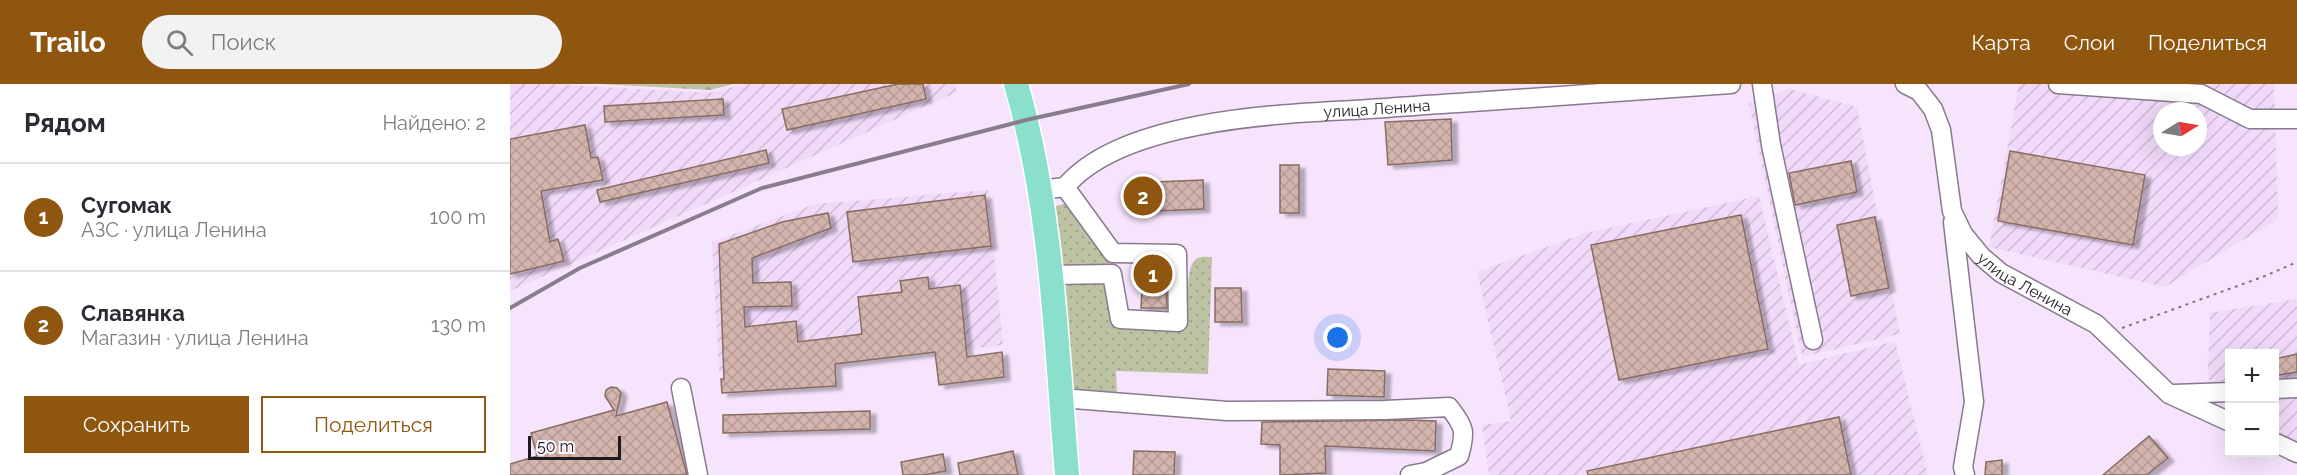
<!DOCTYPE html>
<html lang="ru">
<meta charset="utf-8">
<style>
body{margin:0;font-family:Raleway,sans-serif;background:#f2f2f3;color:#2b2b33}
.controls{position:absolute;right:18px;bottom:18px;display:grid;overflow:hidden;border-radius:0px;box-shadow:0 6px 24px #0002}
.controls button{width:54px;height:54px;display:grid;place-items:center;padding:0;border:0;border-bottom:2px solid #e1e1e2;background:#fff;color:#2b2b33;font:30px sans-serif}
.compass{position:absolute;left:1643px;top:18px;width:54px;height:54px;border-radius:50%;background:#fff;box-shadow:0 6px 24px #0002;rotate:79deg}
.scale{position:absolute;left:18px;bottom:15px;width:93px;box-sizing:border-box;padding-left:6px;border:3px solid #1f1922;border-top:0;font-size:16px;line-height:21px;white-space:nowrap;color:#1f1922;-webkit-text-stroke:4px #fbf7fc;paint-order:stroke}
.you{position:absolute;left:828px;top:254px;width:21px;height:21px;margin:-15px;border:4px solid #fff;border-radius:50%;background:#1a73e8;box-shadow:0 0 0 9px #1a73e833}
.badge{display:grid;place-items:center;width:39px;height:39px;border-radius:50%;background:#8f5610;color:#fff;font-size:20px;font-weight:700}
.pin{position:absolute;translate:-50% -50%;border:3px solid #fff;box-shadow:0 2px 6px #0006}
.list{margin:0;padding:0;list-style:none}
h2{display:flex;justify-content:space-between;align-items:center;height:78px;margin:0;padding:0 24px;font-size:26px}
h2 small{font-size:20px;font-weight:400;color:#7c7c81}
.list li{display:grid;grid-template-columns:39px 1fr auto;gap:18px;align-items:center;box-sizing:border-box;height:108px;padding:0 24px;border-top:2px solid #e1e1e2}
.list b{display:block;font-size:22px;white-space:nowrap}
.list p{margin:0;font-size:20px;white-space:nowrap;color:#7c7c81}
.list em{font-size:20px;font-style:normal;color:#7c7c81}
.actions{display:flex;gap:12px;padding:18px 24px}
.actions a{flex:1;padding:14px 0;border:2px solid #8f5610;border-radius:0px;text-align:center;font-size:21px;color:#8f5610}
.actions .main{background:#8f5610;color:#fff}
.icon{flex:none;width:33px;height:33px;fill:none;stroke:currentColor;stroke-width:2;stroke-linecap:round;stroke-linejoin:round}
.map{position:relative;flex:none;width:1787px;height:391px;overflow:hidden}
header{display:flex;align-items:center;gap:36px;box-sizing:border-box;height:84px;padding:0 30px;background:#8f5610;color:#fff}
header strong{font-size:28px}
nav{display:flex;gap:33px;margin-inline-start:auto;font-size:21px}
.search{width:420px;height:54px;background:#f2f2f3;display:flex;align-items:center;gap:15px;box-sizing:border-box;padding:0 21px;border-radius:33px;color:#7c7c81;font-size:22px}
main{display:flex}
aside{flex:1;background:#fff}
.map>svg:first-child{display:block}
.industrial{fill:url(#industrial-furrows);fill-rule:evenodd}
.grass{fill:url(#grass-dots)}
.cemetery{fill:url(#cemetery-stones)}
.building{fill:url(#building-cross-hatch);stroke:#886c64;stroke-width:1.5;filter:url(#shadow)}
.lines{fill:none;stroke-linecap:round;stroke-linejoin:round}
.minor-casing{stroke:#89798f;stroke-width:21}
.major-casing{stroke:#fff;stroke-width:27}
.path{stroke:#807484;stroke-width:2;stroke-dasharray:3 4.5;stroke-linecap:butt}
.minor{stroke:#fff;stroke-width:18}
.major{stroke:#8be0cd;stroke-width:24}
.rail{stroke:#897d8d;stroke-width:4}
.labels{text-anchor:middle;stroke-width:4.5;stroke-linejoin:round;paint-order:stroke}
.street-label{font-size:16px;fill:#1f1922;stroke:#fbf7fc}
</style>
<header>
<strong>Trailo</strong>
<div class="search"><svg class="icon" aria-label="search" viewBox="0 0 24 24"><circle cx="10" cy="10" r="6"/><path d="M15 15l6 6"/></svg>Поиск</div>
<nav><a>Карта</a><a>Слои</a><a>Поделиться</a></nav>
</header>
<main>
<aside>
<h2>Рядом<small>Найдено: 2</small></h2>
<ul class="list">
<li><span class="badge">1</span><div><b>Сугомак</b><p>АЗС · улица Ленина</p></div><em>100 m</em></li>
<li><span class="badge">2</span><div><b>Славянка</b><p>Магазин · улица Ленина</p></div><em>130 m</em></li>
</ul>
<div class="actions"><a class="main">Сохранить</a><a>Поделиться</a></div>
</aside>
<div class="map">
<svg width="1787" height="391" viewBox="0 0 1787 391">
<defs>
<pattern id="industrial-furrows" width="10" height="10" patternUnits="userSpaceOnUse" patternTransform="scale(1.5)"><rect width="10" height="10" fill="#f1daf9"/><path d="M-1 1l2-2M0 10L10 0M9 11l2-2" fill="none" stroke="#cebad5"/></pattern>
<pattern id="grass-dots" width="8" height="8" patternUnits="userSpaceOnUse" patternTransform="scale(1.5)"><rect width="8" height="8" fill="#bcc2a2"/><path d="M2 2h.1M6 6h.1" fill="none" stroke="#a1a68b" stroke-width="1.8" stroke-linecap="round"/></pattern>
<pattern id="cemetery-stones" width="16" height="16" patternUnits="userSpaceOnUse" patternTransform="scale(1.5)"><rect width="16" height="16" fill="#bcc2a2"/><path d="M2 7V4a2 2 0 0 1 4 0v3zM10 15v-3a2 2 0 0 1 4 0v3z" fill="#a1a68b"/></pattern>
<pattern id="building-cross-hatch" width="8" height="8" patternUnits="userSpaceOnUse" patternTransform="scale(1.5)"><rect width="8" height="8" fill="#d4b5ad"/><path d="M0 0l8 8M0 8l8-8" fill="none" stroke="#b69b95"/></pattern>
<filter id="shadow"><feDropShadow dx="6" dy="3.5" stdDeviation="1.5" flood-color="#0004"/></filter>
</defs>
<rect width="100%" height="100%" fill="#f6e4fc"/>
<g class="industrial">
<polygon points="0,0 41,0 200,9 234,0 445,0 447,8 0,207"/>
<path d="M1509,0H1764L1768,135L1655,203L1479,163ZM1652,27H1688V63H1652Z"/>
<polygon points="1279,5 1347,23 1390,250 1292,273 1239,20"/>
<polygon points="478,106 493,261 235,290 209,288 202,158 305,120"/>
<polygon points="1249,112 1289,281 1385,257 1418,391 979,391 972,341 1001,337 967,188 1075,149"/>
<polygon points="1787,215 1787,360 1765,350 1764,270 1720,270 1719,330 1703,323 1698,286 1700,229"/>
</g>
<g class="grass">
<polygon points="554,120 558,121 600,176 598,182 553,184 549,179 544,126 546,122"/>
<path d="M702,173L698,290L606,287L607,312L562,311L553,204C563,194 582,198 596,198L599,203L602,242L656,245L674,238C681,224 673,180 688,174C691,172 698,173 702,173Z"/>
</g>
<polygon class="cemetery" points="91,0 223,0 200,6"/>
<g class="building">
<polygon points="388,0 413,0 416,15 277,46 272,25"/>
<polygon points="213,15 214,31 95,38 94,22"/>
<polygon points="941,35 942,76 878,81 875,38"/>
<polygon points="75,41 81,74 88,73 93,96 31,107 40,158 48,155 54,177 0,190 0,55"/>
<polygon points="256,66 259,79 90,118 87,106"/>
<polygon points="1500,67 1635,91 1623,161 1488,137"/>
<polygon points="1341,77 1347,108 1285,121 1279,89"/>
<rect x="770" y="81" width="19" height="48"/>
<polygon points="693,96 694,125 622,128 621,99"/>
<polygon points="475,111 481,162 343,178 337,128"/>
<polygon points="318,129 321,144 242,174 243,199 281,198 282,222 234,223 235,243 286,237 288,258 352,250 348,213 392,208 390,197 418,193 419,205 450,201 457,273 492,268 494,293 429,301 425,268 325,280 326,302 212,309 211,295 214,295 209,160 272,138"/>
<polygon points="1231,131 1258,265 1109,296 1081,161"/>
<polygon points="1365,133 1379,204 1341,212 1327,141"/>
<polygon points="638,181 652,181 651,207 656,207 657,224 631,224 632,207 638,208"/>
<polygon points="705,204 731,204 732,238 705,238"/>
<polygon points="1787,270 1787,288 1764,292 1764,275"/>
<polygon points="818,285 875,287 874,313 817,311"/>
<polygon points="101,303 107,304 111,309 106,332 157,318 177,391 0,391 0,380 27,372 21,349 104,326 95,312 96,306"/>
<polygon points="360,327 360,345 213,349 213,331"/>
<polygon points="1329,333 1341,391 1078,391 1077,387"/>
<polygon points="898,336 926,337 925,367 815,362 816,389 770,391 770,361 751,360 752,338"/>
<polygon points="1639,352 1658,374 1637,391 1593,391"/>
<polygon points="503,367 508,391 450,391 448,379"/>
<polygon points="624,367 665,368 664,391 623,391"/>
<polygon points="433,370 436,387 413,391 393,391 391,378"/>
<polygon points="1492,376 1492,391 1475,391 1476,378"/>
</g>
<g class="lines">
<g class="minor-casing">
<g id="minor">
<polyline points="1252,0 1261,61 1303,256"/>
<path id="s1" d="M1395,0L1409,7L1423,25L1431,46L1442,127L1453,150L1471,172L1491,189L1586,240L1659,310L1720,338"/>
<polyline points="1548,0 1691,10 1740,35 1787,35"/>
<path id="s2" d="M530,106L555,103C610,37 763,30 843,26C878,24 913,21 948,19C1039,13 1130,6 1221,0"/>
<polyline points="1443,138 1464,318 1453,383 1455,391"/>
<polyline points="541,191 602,190 610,235 668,238 667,170 603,169 555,103"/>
<polyline points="171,304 188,391"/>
<polyline points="1764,305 1787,304"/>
<polyline points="1664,310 1720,308"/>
<path d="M551,314L717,327L875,326L939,323C955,343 956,348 949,372L916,388L900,391"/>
<polyline points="1764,358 1787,369"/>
</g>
</g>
<g class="major-casing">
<path id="major" d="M506,0C543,127 546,260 557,391"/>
</g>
<polyline class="path" points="1612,244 1755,192 1787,178"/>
<use href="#minor" class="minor"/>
<use href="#major" class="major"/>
<polyline class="rail" points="0,224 70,184 252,104 516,36 679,0"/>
</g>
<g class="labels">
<g class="street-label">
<text dy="6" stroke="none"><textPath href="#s2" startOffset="354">улица Ленина</textPath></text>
<text dy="6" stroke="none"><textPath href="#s1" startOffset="249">улица Ленина</textPath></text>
</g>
</g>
</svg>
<div class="controls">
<button>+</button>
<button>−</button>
</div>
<svg class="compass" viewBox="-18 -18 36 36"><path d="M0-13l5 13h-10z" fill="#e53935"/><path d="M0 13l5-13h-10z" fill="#7c7c81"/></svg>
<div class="scale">50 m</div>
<div class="you"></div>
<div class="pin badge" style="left:643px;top:190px">1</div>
<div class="pin badge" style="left:633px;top:112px">2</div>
</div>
</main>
